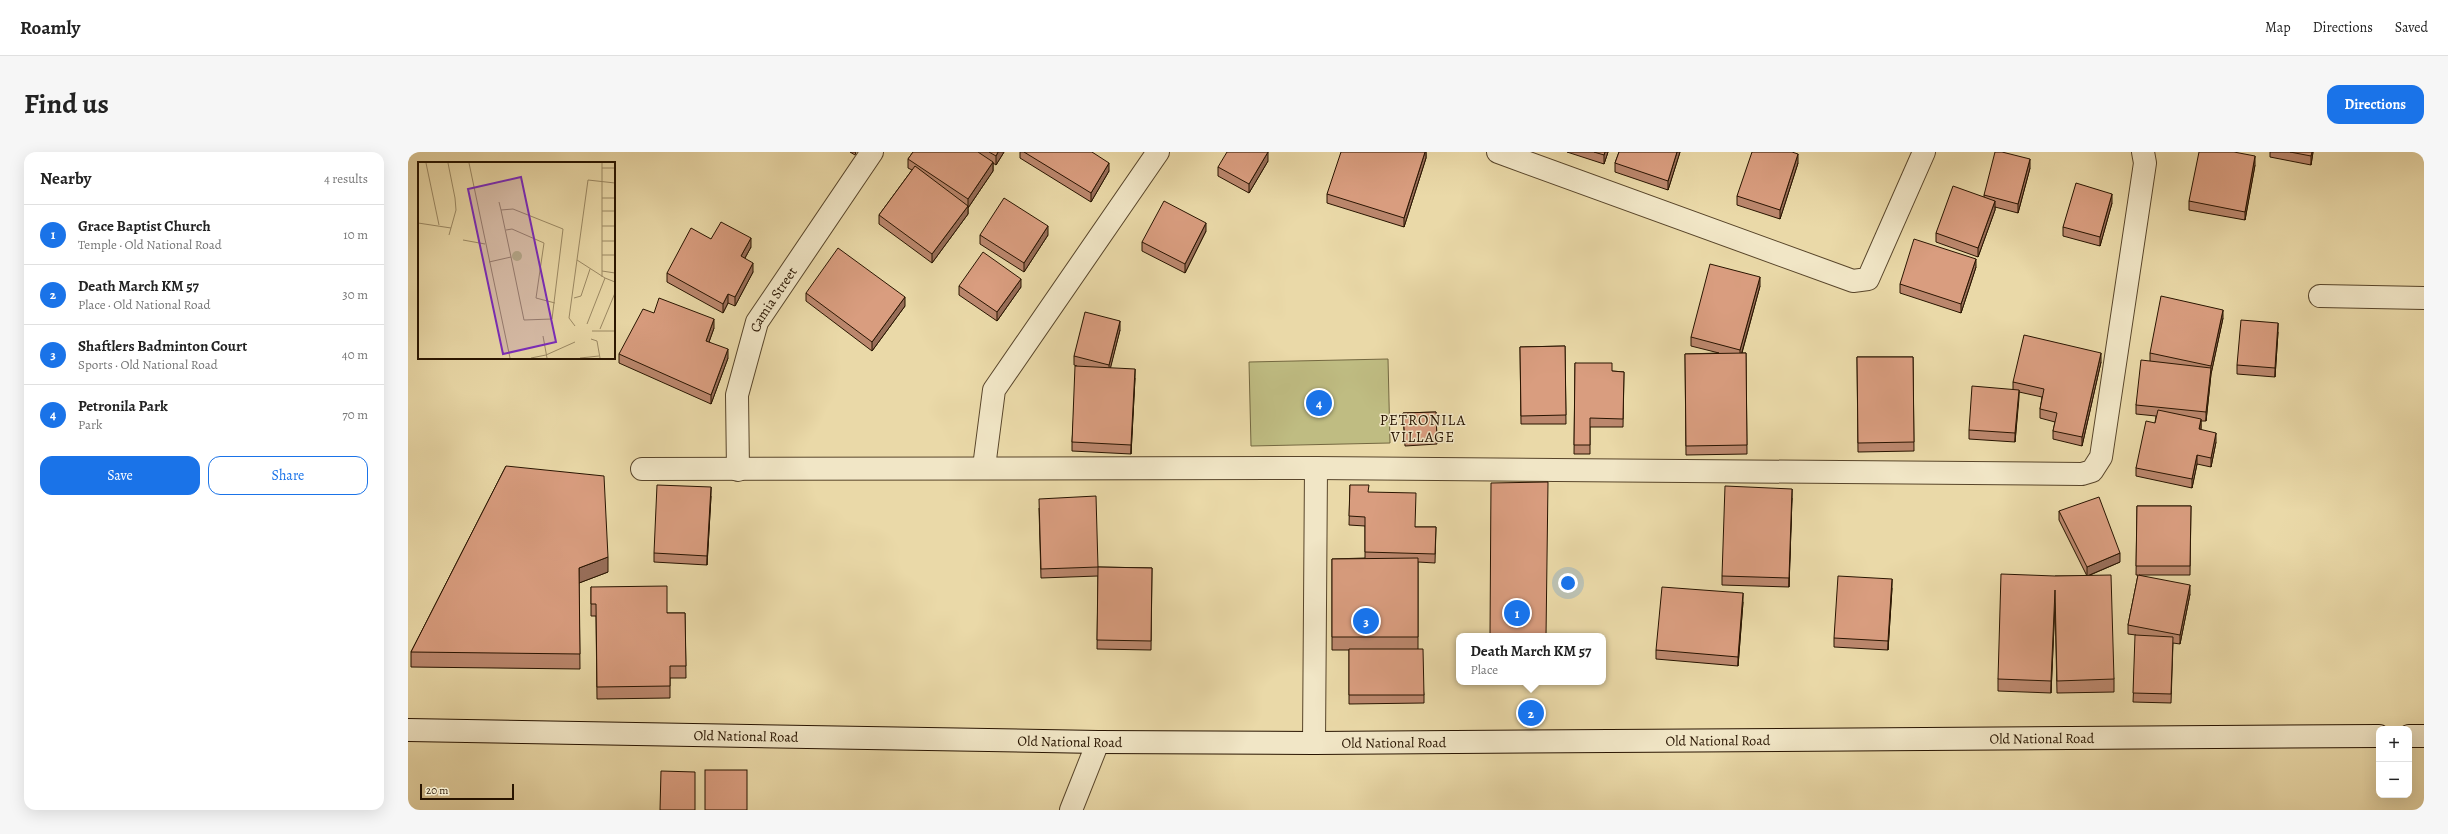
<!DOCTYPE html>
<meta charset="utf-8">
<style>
body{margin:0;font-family:Alegreya,serif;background:#f6f6f6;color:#222}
.controls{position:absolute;right:12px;bottom:12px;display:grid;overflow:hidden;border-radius:8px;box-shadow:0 4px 16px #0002}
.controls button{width:36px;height:36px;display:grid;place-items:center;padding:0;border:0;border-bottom:1px solid #e0e0e0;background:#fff;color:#222;font:20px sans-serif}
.scale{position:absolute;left:12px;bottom:10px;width:94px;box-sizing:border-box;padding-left:4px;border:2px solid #281400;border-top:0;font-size:11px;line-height:14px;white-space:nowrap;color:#281400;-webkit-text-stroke:3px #f1e6c6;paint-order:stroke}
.you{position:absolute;left:1160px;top:431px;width:14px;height:14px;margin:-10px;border:3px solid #fff;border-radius:50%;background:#1a73e8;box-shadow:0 0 0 6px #1a73e833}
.badge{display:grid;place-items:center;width:26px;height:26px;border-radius:50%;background:#1a73e8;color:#fff;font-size:13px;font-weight:700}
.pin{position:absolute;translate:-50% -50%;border:2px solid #fff;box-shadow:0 1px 4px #0006}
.popup{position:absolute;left:1048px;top:481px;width:150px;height:52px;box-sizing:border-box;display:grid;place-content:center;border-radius:8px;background:#fff;filter:drop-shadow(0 1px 3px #0005);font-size:13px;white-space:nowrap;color:#767676}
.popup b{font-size:15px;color:#222}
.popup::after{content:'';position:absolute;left:50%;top:100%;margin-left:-8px;border:8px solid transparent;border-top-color:#fff}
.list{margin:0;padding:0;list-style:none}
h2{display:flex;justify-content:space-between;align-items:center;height:52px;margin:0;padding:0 16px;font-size:17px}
h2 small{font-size:13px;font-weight:400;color:#767676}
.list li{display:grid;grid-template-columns:26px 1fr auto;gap:12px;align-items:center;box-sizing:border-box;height:60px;padding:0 16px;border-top:1px solid #e0e0e0}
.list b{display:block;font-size:15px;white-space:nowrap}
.list p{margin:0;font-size:13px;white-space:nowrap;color:#767676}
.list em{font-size:13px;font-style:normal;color:#767676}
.actions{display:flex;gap:8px;padding:12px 16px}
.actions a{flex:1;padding:9px 0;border:1px solid #1a73e8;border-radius:12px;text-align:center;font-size:14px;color:#1a73e8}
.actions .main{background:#1a73e8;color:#fff}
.map{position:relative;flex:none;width:2016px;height:658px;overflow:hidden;border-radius:12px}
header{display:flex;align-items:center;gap:24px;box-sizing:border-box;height:56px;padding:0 20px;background:#fff;border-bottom:1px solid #e0e0e0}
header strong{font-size:19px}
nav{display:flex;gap:22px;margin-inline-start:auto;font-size:14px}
.intro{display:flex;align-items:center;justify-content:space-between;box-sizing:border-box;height:96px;padding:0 24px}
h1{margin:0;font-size:28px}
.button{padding:10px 18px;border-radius:12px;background:#1a73e8;color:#fff;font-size:14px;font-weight:700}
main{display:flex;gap:24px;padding:0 24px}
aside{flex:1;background:#fff;border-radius:12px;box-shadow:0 4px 16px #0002}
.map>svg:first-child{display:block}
.green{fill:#bfbc82;stroke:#746841}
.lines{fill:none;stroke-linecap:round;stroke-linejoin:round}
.street-casing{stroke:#58452a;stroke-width:24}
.secondary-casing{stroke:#281400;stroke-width:24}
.street{stroke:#f1e6c6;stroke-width:22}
.secondary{stroke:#f1e6c6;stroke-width:22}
.wall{fill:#bb876d;stroke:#281400}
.shaded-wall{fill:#986e59;stroke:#281400}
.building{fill:#d99d7f;stroke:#281400}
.labels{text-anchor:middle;stroke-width:3;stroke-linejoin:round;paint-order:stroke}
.street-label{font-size:14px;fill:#281400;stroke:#f1e6c6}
.neighbourhood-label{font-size:15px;letter-spacing:1px;fill:#281400;stroke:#f1e6c6}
.inset-road{fill:none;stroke:#9c8a65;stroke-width:1}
.view{fill:#7b2cbf;fill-opacity:0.15;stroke:#7b2cbf;stroke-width:2}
.inset-edge{fill:none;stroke:#281400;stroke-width:2}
</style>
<header>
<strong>Roamly</strong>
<nav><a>Map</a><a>Directions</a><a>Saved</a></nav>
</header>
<div class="intro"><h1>Find us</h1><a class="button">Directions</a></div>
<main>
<aside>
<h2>Nearby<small>4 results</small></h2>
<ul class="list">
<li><span class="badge">1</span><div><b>Grace Baptist Church</b><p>Temple · Old National Road</p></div><em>10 m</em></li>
<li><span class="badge">2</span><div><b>Death March KM 57</b><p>Place · Old National Road</p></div><em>30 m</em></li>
<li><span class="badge">3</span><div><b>Shaftlers Badminton Court</b><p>Sports · Old National Road</p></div><em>40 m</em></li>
<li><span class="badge">4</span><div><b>Petronila Park</b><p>Park</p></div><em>70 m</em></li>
</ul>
<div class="actions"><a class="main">Save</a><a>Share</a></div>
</aside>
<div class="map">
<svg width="2016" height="658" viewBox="0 0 2016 658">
<rect width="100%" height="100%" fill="#ead9a8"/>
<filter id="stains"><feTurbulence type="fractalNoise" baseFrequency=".005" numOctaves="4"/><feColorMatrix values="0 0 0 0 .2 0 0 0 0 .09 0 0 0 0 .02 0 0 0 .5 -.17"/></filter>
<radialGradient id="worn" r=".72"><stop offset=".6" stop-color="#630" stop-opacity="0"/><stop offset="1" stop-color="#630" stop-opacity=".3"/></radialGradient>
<polygon class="green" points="980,207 982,291 843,294 841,210"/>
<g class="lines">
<g class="street-casing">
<g id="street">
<polyline points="1090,0 1445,129 1460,127 1516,0"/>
<polyline points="1912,144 2016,146"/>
<polyline points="576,315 586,238 750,0"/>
<polyline points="234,317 908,316 1674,322 1684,319 1693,305 1737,11 1735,0"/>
<path id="s1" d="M330,318L329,243L349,170L464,0"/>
<polyline points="906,591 908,316"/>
<polyline points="663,658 690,590"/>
</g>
</g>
<g class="secondary-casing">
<g id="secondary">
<path id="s2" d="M0,578L690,590L906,591L1971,584"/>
<polyline points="2001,584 2016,584"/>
</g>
</g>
<use href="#street" class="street"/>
<use href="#secondary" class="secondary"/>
</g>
<g class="wall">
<polygon points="442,0 448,0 447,3"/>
<polygon points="505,0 596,0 588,13 585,11 585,19 560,56 560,62 524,111 471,72 471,63 504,18 500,16 500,7"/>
<polygon points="612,0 684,0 701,19 683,50 612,6"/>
<polygon points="1018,0 1018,6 996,75 919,51 919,42"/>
<polygon points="1159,0 1200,0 1196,12"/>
<polygon points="1211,0 1272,0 1260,38 1207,20 1207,11"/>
<polygon points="1862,0 1905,0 1903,13 1862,5"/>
<polygon points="860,9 841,41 810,24 810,15"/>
<polygon points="1390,11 1372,67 1329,53 1329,44"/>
<polygon points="1847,13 1837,68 1781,58 1781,49"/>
<polygon points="1622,16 1610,61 1587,55 1587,58 1570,105 1528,90 1528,81 1576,45 1576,43"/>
<polygon points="1704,51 1692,94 1655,84 1655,75"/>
<polygon points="798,79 777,121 734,99 734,90"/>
<polygon points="572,83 640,83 616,120 572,92"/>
<polygon points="303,87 343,95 337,106 345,120 327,154 320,151 315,161 259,130 259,121"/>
<polygon points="1568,115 1553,161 1492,141 1492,132"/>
<polygon points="551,134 613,135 589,169 551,143"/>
<polygon points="1352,134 1334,201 1338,201 1339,302 1278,303 1277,202 1311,201 1283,194 1283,185"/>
<polygon points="398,141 497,154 464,199 398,149"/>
<polygon points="246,161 306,176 301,190 320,206 303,252 211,211 211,202"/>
<polygon points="1815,166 1803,222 1798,269 1793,269 1793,278 1808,290 1803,315 1789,312 1784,336 1728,324 1728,316 1747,271 1748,264 1728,262 1728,253 1742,209 1742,201"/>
<polygon points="712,178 702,216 727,226 723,302 664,299 664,290 669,214 666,213 666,204"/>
<polygon points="1870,180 1867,225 1829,222 1829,213"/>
<polygon points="1157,194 1158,272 1113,272 1112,195"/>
<polygon points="1449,205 1505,205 1506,299 1450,300"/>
<polygon points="1693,210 1674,294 1645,287 1645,279 1647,270 1632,266 1632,257 1634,245 1611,240 1607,290 1561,287 1561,278 1605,237 1605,230"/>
<polygon points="1167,211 1204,219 1216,220 1215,275 1182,275 1182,302 1166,302"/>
<polygon points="1028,260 1029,292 997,294 995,261"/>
<polygon points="98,314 200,420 171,431 172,517 3,515 3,500"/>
<polygon points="942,333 961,341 1007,375 1028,375 1027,411 1010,410 1010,497 1016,543 1016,551 941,552 941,498 924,498 924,407 957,406 957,374 941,373"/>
<polygon points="303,344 299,413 246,410 246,401"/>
<polygon points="1384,346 1381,435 1314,433 1314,424"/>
<polygon points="1729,354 1783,354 1782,423 1731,423 1782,442 1772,492 1765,491 1763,551 1725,550 1728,483 1720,482 1720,473 1730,423 1728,423"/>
<polygon points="631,356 690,415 744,416 743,498 689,497 690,424 633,426"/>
<polygon points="1651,359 1712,410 1680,424 1706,527 1706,540 1649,541 1647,451 1643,541 1590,539 1590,527 1647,424 1679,424 1651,368"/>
<polygon points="183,435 259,461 277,461 278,526 262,526 262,546 189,547 188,464 183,464"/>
<polygon points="1484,436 1480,498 1426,495 1426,486"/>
<polygon points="1335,450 1330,514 1248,507 1248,498"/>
</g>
<g class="shaded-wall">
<polygon points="590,0 596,0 588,13 588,4"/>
<polygon points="860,0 860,9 841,41 841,32"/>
<polygon points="1017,0 1018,0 1018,6 996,75 996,66"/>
<polygon points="1197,0 1200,0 1196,12 1196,3"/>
<polygon points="1269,0 1272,0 1260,38 1260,29"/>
<polygon points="1904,0 1905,0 1903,13 1903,4"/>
<polygon points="1390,2 1390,11 1372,67 1372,58"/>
<polygon points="1847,4 1847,13 1837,68 1837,60"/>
<polygon points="1622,7 1622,16 1610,61 1610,52"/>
<polygon points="585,10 585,19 560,56 560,47"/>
<polygon points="701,11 701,19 683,50 683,41"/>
<polygon points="1704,42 1704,51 1692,94 1692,85"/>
<polygon points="1587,49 1587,58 1570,105 1570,96"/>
<polygon points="560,54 560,62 524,111 524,102"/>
<polygon points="798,71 798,79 777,121 777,112"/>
<polygon points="640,74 640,83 616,120 616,111"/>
<polygon points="343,86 343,95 333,113 333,104"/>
<polygon points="1568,107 1568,115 1553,161 1553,152"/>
<polygon points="345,111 345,120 327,154 327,145"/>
<polygon points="1352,125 1352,134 1332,207 1332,198"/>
<polygon points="613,127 613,135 589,169 589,160"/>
<polygon points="320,142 320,151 315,161 315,152"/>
<polygon points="497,145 497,154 464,199 464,190"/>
<polygon points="1815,158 1815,166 1803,222 1798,269 1798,260 1803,214"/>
<polygon points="306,167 306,176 298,198 298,189"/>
<polygon points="712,169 712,178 701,222 701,213"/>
<polygon points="1870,171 1870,180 1867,225 1867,216"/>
<polygon points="320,197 320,206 303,252 303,243"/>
<polygon points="1693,201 1693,210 1674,294 1674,285"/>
<polygon points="727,217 727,226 723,302 723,293"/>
<polygon points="1611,238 1611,246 1607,290 1607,281"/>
<polygon points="1793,267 1793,276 1791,286 1791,277"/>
<polygon points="1808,281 1808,290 1803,315 1803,306"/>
<polygon points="1789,303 1789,312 1784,336 1784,327"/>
<polygon points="303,335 303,344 299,413 299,404"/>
<polygon points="1384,337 1384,346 1381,435 1381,426"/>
<polygon points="1712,401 1712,410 1679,424 1679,415"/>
<polygon points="200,405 200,420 171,431 171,416"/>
<polygon points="1484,427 1484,436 1480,498 1480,489"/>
<polygon points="1782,433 1782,442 1772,492 1772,483"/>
<polygon points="1647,438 1647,451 1643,541 1643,529"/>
<polygon points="1335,441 1335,450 1330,514 1330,505"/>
</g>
<g class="building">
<polygon points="505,0 570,0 585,10 560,47 500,7"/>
<polygon points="581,0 590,0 588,4"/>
<polygon points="616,0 684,0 701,11 683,41"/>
<polygon points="819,0 860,0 841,32 810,15"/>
<polygon points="933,0 1017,0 996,66 919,42"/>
<polygon points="1186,0 1197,0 1196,3"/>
<polygon points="1211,0 1269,0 1260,29 1207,11"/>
<polygon points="1344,0 1384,0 1390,2 1372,58 1329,44"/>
<polygon points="1587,0 1594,0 1622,7 1610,52 1576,43"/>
<polygon points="1791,0 1826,0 1847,4 1837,60 1781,49"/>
<polygon points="1882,0 1904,0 1903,4"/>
<polygon points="507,14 560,54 524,102 471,63"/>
<polygon points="1668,31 1704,42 1692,85 1655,75"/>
<polygon points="1545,34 1587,49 1570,96 1528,81"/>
<polygon points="596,46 640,74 616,111 572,83"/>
<polygon points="756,49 798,71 777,112 734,90"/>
<polygon points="313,70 343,86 333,104 345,111 327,145 320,142 315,152 259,121 283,76 303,87"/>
<polygon points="1506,87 1568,107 1553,152 1492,132"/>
<polygon points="430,96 497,145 464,190 398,141"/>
<polygon points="575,100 613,127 589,160 551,134"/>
<polygon points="1302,112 1352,125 1332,198 1283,185"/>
<polygon points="1753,144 1815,158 1803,214 1742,201"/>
<polygon points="251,146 306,167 298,189 320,197 303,243 211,202 235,157 246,161"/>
<polygon points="677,160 712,169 701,213 666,204"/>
<polygon points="1833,168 1870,171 1867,216 1829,213"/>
<polygon points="1616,183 1693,201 1674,285 1645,279 1649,261 1632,257 1636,237 1605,230"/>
<polygon points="1157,194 1158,263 1113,264 1112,195"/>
<polygon points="1338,201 1339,293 1278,294 1277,202"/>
<polygon points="1449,205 1505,205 1506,290 1450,291"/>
<polygon points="1733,208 1803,216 1798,260 1728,253"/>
<polygon points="1167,211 1204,211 1204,219 1216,220 1215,267 1182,266 1182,293 1166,293"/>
<polygon points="667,214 727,217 723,293 664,290"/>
<polygon points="1564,234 1611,238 1607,281 1561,278"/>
<polygon points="1750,258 1793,267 1791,277 1808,281 1803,306 1789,303 1784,327 1728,316 1738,269 1747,271"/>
<polygon points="1028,260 1029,288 997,290 995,261"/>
<polygon points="98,314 196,324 200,405 171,416 172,502 3,500"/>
<polygon points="1140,330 1138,484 1082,484 1083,331"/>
<polygon points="249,333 303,335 299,404 246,401"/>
<polygon points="942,333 961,333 960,340 1008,341 1007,375 1028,375 1027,402 957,400 957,365 941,364"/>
<polygon points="1317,334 1384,337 1381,426 1314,424"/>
<polygon points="688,344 690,415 744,416 743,489 689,488 690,415 633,417 631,347"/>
<polygon points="1691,345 1712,401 1679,415 1651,359"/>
<polygon points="1729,354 1783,354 1782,414 1728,414"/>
<polygon points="1010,406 1010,485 924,485 924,407"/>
<polygon points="1593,422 1647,424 1703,423 1706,527 1649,529 1647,438 1643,529 1590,527"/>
<polygon points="1730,423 1782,433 1772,483 1720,473"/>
<polygon points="1430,424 1484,427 1480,489 1426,486"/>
<polygon points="259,434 259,461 277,461 278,514 262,514 262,534 189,535 188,452 183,452 183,435"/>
<polygon points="1254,435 1335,441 1330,505 1248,498"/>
<polygon points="1727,483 1765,485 1763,542 1725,541"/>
<polygon points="941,497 1015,497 1016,543 941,543"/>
<rect x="297" y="618" width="42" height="40"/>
<polygon points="253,619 287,620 287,658 252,658"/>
</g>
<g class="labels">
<g class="street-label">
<text dy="5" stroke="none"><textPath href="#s1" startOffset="178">Camia Street</textPath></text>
<text dy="5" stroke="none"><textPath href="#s2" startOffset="338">Old National Road</textPath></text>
<text dy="5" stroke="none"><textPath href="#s2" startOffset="1634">Old National Road</textPath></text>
<text dy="5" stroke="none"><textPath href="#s2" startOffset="662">Old National Road</textPath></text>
<text dy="5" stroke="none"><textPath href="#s2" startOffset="1310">Old National Road</textPath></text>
<text dy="5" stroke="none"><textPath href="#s2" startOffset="986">Old National Road</textPath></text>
</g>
<g class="neighbourhood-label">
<text x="1015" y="273">PETRONILA<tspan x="1015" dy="17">VILLAGE</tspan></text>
</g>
</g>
<g transform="translate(10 10)">
<rect width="197" height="197" fill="#ead9a8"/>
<path d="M94 94a5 5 0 1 1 10 0a5 5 0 1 1-10 0Z" fill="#bfbc82"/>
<path class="inset-road" d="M8,1L21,63M30,1L37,36L38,48L31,73M51,1L92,196M184,1V115M184,6H197M184,36H197M81,40L83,48L93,95L106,158L134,157L145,67L95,47L83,48M184,49H197M0,61L33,66M184,64H197M88,68L94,67L126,81L118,136L137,141M45,78L67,82M184,79H197M184,93H197M159,98L187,116L197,120M71,100L93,95M184,109L197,111M156,136L163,134L172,107M169,162L187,116M157,164L151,156L170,18L197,21M182,167L197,131M174,169H197M125,174L129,196M173,177L179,179L182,196M113,196L128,193L157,180M162,196L181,194"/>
<path class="view" d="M103,15L138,180L85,192L50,27Z"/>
<rect width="197" height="197" class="inset-edge"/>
</g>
<rect width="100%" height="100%" filter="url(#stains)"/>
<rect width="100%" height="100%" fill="url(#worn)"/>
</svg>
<div class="controls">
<button>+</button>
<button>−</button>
</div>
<div class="scale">20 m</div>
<div class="you"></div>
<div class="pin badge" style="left:1109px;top:461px">1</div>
<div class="pin badge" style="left:1123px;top:561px">2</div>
<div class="popup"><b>Death March KM 57</b>Place</div>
<div class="pin badge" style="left:958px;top:469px">3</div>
<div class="pin badge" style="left:911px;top:251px">4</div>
</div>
</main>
